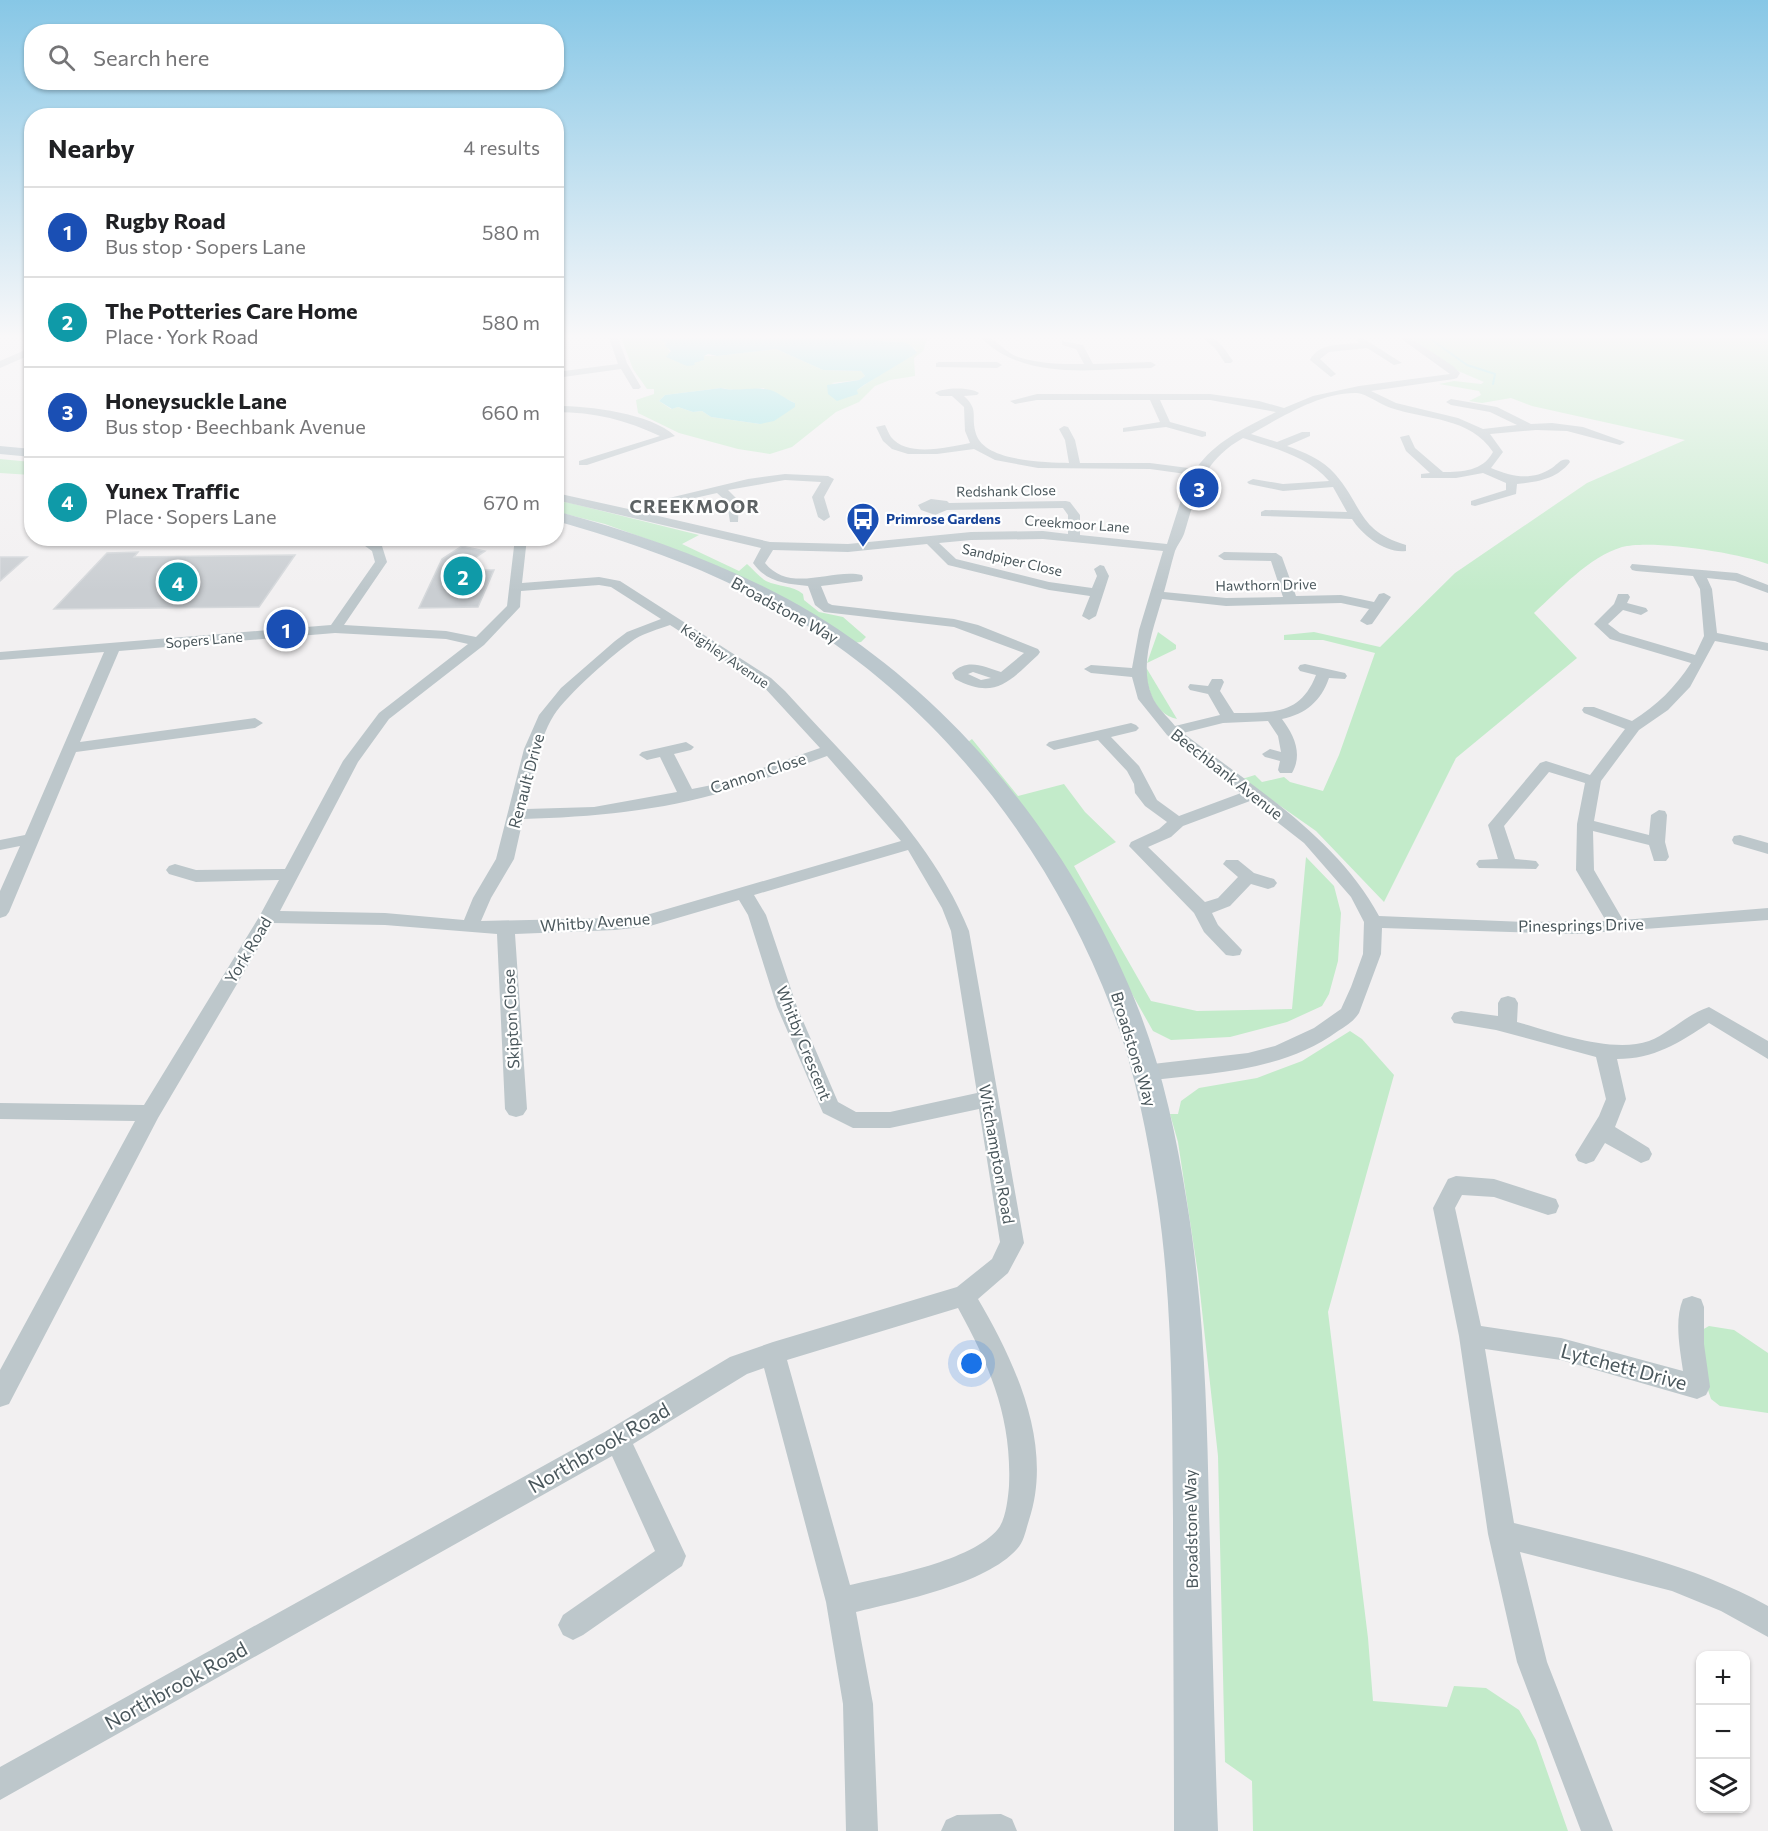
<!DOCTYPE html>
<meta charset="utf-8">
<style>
body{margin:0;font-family:Commissioner,sans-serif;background:#f2f2f2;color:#202124}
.controls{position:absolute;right:18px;bottom:18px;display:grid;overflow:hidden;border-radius:12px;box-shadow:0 2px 4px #0004}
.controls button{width:54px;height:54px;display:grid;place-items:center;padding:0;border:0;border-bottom:2px solid #e0e0e0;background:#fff;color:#202124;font:30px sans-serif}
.you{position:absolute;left:972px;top:1364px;width:21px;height:21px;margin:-15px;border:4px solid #fff;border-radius:50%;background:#1a73e8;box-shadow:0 0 0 9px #1a73e833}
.badge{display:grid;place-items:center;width:39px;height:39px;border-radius:50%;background:#ea580c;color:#fff;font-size:20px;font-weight:700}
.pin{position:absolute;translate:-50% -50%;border:3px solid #fff;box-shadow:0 2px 6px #0006}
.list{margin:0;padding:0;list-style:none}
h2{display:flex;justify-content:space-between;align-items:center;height:78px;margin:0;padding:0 24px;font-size:26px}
h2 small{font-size:20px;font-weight:400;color:#757577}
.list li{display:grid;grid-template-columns:39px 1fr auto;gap:18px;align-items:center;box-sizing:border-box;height:90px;padding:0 24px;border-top:2px solid #e0e0e0}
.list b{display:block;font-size:22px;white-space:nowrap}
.list p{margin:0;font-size:20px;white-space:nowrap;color:#757577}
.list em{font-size:20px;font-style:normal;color:#757577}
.icon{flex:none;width:33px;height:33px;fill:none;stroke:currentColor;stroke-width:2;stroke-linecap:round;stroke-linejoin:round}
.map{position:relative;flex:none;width:1768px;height:1831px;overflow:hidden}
.search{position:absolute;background:#fff;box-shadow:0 2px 4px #0004;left:24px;top:24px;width:540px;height:66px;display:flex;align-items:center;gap:15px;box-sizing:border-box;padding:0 21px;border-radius:24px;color:#757577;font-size:22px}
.panel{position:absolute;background:#fff;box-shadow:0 2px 4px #0004;left:24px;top:108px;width:540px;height:438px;border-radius:24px}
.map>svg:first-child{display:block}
.green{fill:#c3ebca;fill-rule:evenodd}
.water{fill:#95e4e2}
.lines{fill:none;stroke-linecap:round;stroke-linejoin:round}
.stream{stroke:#95e4e2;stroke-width:2}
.building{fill:#caced2;stroke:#d5d8db;stroke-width:1.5}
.street{fill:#bdc7cb;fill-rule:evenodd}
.secondary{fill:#bbc7cd;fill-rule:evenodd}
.labels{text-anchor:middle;stroke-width:4.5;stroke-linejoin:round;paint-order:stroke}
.far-street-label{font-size:14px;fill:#4a575c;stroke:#fff}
.far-transit-label{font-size:14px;font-weight:bold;fill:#164399;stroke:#fff;text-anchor:start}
.street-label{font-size:16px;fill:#4a575c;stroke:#fff}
.far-district-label{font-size:18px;font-weight:bold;letter-spacing:1.5px;fill:#5d6264;stroke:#fff}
.near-street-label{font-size:20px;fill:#4a575c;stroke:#fff}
</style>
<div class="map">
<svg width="1768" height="1831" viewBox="0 0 1768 1831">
<rect width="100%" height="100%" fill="#f2f0f1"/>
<g class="green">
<path d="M620,335H651L666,343L673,360L685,363L704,360V356H717L776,349L823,370L861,371L865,376L859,380L831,383L857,390L917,350C896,333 882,348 868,335L928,337L923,351L914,358L915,376L890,380L875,386L859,402L836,412L792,447L770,454L738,449L679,433L638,413L636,400L654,394V389H647L633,369ZM721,388L740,391L763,388L795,403L760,424L711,417L702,411L693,412L678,407L671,409L659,401L665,395Z"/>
<path d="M1407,335H1768V564C1740,553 1651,539 1622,547C1589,557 1559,590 1534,613L1577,658L1456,758L1384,902L1316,831L1242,779L1255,775L1262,782L1284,777L1290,782L1323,791L1339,755L1375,653L1323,640H1284V635L1314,632L1380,647L1455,573L1587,483L1685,440L1532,406L1511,398L1482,403L1469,401L1481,395L1479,391L1439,384L1454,381L1481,384L1484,382L1458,371Z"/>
<polygon points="0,459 31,462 31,475 0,473"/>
<path d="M566,502L699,535L682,544L739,571L747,564C753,569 759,577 766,581C779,587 792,585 803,594L804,600L819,612L843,617L866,637L861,642L853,643L666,546L605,524L557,512L556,503Z"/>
<polygon points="1158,632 1176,645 1176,649 1147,663"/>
<path d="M1144,664L1177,719C1152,713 1148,688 1144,664Z"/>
<polygon points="972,739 1018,796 1064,784 1085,812 1116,842 1074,866 1151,1001 1197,1011 1292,1009 1306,857 1334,886 1341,913 1338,961 1329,994 1322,1006 1287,1022 1230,1037 1171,1040 1153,1031 1040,831 968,742"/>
<polygon points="1350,1031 1362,1039 1394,1075 1328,1312 1368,1638 1373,1701 1447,1707 1454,1686 1486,1688 1519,1710 1536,1740 1568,1831 1253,1831 1252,1781 1225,1762 1218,1456 1198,1274 1178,1142 1170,1114 1178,1114 1181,1101 1199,1088 1257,1078 1302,1061"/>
<polygon points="1709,1326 1734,1330 1768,1353 1768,1413 1720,1406 1711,1399 1706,1384 1702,1330"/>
</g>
<g class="water">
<path d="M651,335H868C883,349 906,332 917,353L864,385L857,390L858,394L837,401L828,394L827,385L859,380L865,376L861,371L823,370L776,349L717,356L708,354L704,356V360L694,363L695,365L687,366L666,357L671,351L665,346L666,343Z"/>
<path d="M721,388C736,392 750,387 765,389C777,390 784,399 795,403V407L774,421L760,424L711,417L702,411L693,412L678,407L672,409L659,401L665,395Z"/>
</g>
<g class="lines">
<polyline class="stream" points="1425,335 1467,365 1495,374 1493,384"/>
</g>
<g class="building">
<polygon points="462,546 485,551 457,570 494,570 478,607 419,608 442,559"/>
<polygon points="138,552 134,557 295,555 259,607 54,609 107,553"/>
<polygon points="0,557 27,557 0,581"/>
</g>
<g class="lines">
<g class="street">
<polygon points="608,335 617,335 627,363 641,387 639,389 633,389 621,369 556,378 556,372 618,364"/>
<path d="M978,335C995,335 1002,351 1018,357C1039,364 1062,364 1084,364L1076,349L1062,345V341L1083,345L1093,364L1151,362L1156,365L1151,368C1091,369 1023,382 978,335Z"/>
<path d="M1200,335C1217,335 1224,348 1233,361L1231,363H1225L1215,348Z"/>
<path d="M1396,335H1406L1453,366L1460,373L1457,378L1454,379L1371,391L1396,403L1458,418L1483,429L1517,425L1490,412L1451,405L1446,402L1451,399L1497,407L1531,424L1552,423L1583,427L1625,442L1620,445L1567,431L1536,430L1490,434L1503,452L1491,468C1512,477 1532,481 1552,468C1559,463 1561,458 1569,460L1570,462C1557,479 1537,482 1517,484L1516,494L1475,506L1471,505V501L1506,490V483L1483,473L1456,478H1421V474L1430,473L1406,451L1400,437L1409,435L1415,448L1443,472C1462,472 1483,471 1493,452C1470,417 1427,420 1391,408C1381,405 1367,394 1357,393C1320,392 1282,417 1251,434L1277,442L1302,432H1310V436L1287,446C1304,452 1323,460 1335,474C1363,506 1358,531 1406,545V551C1386,554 1362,535 1352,519L1261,516V512L1265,510L1347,512L1333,487L1283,491L1249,484L1247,482L1253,479L1283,484L1329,481C1308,456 1272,448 1243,438C1201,462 1197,492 1184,534C1182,540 1177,545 1175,551C1171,564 1168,578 1164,592L1226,598L1283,597L1271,561L1224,560L1218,556L1224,552L1276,553L1282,557L1296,596L1341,595L1374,602L1379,594L1384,593L1391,597L1372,624L1367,625L1360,621L1369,609L1341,603L1226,606L1162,599C1153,630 1139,666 1152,696C1156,707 1168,717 1175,726L1220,715L1208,694L1190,690L1188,687L1190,684L1208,686L1212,679H1222L1224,682L1220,691L1234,713C1272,712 1300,716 1316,675L1300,671L1298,668L1300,665L1305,664L1345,673L1347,676L1345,679L1329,678C1321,701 1306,714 1282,719C1294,735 1303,754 1292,773H1280L1278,770L1280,761L1265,757L1262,754L1270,749L1281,752L1278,736L1268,721L1223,723L1183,733C1253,787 1337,837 1379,916L1525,922L1606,921L1576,870L1577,824L1585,783L1549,772L1504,826L1515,859L1536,861L1539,865L1536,869L1479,868L1476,864L1479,860L1498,859L1488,825L1540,763L1546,761L1590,775L1625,729L1584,713L1582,710L1584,707H1594L1632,721C1657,705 1675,688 1691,663L1610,639L1594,624L1614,604L1618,594H1628L1630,597L1627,603L1646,608L1648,611L1641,615L1623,610L1608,624L1620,633L1695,655L1704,636L1700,589L1693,576L1636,571L1632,570L1630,567L1632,564L1737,573L1768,585V593L1735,581L1707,578L1712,589L1717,633L1768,643V651L1715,641L1690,687L1668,710L1639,730L1601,781L1594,821L1649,835L1651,815L1659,810L1665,811L1667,815L1665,842L1669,857L1666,861H1654L1649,845L1593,831L1594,870L1623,920L1768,908V920L1576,934L1382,928L1381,954L1359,1013C1354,1021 1346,1026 1338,1031C1282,1072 1210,1073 1144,1081L1137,1078L1134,1073L1137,1068L1144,1065L1248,1053L1275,1046L1314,1028L1341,1009L1351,987L1363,954L1364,922L1351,897L1304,843L1250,801L1183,826L1171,837L1148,847L1205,902L1218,898L1238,877L1223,864L1226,860H1238L1254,873L1274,879L1277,883L1274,887L1268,889L1251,884L1230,906L1212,913L1218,925L1242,950L1240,955L1233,956L1226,955L1204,932L1194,913L1129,846L1131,842L1159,829L1167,822L1145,806L1135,793L1134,784L1127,771L1098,740L1054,750L1046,745L1049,742L1131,723L1136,725L1139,728L1136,731L1111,737L1139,766L1157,800L1179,816L1241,793L1167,735L1138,699L1132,677L1091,673L1084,669L1091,665L1132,668L1139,630L1163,551L1043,539L971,540L939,543L956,559L1049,582L1092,588L1097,576L1094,569L1100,565L1104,566L1109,576L1096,616L1089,620L1082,616L1090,596L1049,590L948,565L927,544L848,552L773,550L765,563C790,594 832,568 862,575L863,578L862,581L821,586L828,603L832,605L954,619L978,625L1038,649L1040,652L1038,655C1009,682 995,700 955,679L952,673C967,658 983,666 1001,672L1024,653L954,627L824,612L815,605L808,586C786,584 766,582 753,563L761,548L556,500V493L642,512L669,498L748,479L785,474L828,476L834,479L824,497L830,517L824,521L818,517L812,497L821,482L785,480L728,490L739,501L738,522H730L727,502L717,493L677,502L654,515L770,542L848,544L971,532L1043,531L1068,534V515L1063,508L947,510L935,515L921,510L918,505L931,499L947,501L949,503L1066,501L1070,502L1080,515V535L1167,544L1181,500L1193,475L1150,469L1038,468L995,460L974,449L937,454H908L892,449L883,441L876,427L885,425C887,429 889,434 891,437C908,458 948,447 970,443L965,431L964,407L952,396H940L935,393C943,387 971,387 979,393L977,395L964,396C980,411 970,415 976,434C985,462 1045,462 1069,463L1065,440L1059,429L1064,426L1068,427L1075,440L1080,463H1150L1196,469C1216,440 1246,428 1276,412L1210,400H1160L1170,422L1206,432V436L1202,437L1166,427L1123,432V428L1160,422L1150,400H1037L1015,404L1010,401L1037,394H1210L1259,401L1284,408L1313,396L1359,386L1450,374ZM973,672L991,678L981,680L968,674Z"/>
<path d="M1361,337L1402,363L1394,365L1367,348L1329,352L1320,359L1336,374L1331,377L1310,360C1319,342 1342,345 1360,343L1356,340Z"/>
<polygon points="32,347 32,354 0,368 0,361"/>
<polygon points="939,362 997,362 1002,365 997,368 936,367 936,363"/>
<path d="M556,406C590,406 650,413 675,436L587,465H579V461L660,436C626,420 595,412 556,412Z"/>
<path d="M354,538H369L382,546L387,562L344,625L446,631L476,637L507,606L515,538H527L522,583L599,577L620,581L771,678L785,691C851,764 932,838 969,931L1024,1243L1008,1273L978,1299C1015,1362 1054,1445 1029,1520C1026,1529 1024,1542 1017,1549C986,1584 901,1601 856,1612L873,1704L878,1831H846L843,1704L826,1602L764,1368L747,1374L633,1444L686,1556L682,1566L583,1635L573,1640L563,1635L558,1625L563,1615L655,1551L612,1456L0,1800V1767L608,1430L730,1357L773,1342L957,1287L992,1259L1000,1242L979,1109L890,1128H853L823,1113L777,1007L748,915L739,900L650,926L615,930L515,934L527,1109L523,1115L516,1117L509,1115L505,1109L497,934L385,925L273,923L158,1118L9,1404L0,1407V1370L135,1121L0,1119V1103L144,1105L259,917L279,880L196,882L169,874L166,870L169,866L175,864L196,870L285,869L343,761L379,713L468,644L446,639L335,633L119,651L80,742L255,718L263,723L255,728L76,752L9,912L6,916L0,918V891L20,846L0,850V840L25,835L104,652L0,660V652L331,625L375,562L372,551ZM599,585L611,587L661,619L627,632L615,641L561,688L539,715L524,749L496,859L473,898L464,920L385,913L280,911L358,762L389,719L484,645L520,607L521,591ZM670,625L761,684L820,748L717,784L692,789L674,754L691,750L694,747L686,742L642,752L639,755L647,760L660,757L677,792L594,807L526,809C533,779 537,742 554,715C567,695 614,653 635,639C645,633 659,629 670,625ZM827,756L901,841L650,914L615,918L481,921L491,898L514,859L523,819C592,817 661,811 727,791C761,781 794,768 827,756ZM908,850L942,908L951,931L977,1093L890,1112H856L838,1102L797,1007L766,915L754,895ZM958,1308C990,1366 1012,1418 1009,1486C1008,1498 1006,1519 998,1529C972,1561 889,1576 850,1585L787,1360Z"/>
<polygon points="1740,835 1768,843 1768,854 1734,844 1732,840 1734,836"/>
<path d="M1508,996L1515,998L1518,1003L1517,1022C1553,1032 1612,1054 1649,1041C1670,1033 1687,1014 1709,1007L1768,1041V1059L1709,1023C1679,1043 1654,1059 1617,1059L1626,1099L1615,1127L1649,1148L1652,1154L1649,1160L1641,1163L1605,1143L1594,1161L1586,1164L1578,1161L1575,1155L1599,1116L1606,1099L1596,1057L1496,1030L1454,1023L1451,1018L1454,1013L1461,1011L1498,1016V1003L1501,998Z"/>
<path d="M1456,1176L1494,1179L1556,1199L1559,1206L1556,1213L1548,1215L1494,1197L1462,1195L1455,1208L1481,1326L1561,1338L1683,1371C1680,1349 1674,1320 1683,1299L1692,1296L1701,1299L1704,1307V1344L1710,1387L1706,1395L1697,1399L1561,1360L1485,1349L1514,1523C1601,1545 1689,1562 1768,1606V1637L1721,1611L1672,1591L1520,1552L1547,1662L1613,1831H1581L1517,1662L1488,1534L1459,1336L1433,1208L1448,1179Z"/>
<polygon points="1001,1814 1012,1819 1017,1831 941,1831 946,1820 957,1815"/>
</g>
<g class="secondary">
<polygon points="0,446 32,449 32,457 0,454"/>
<path d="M556,511C645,535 735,567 814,614C961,703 1078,853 1140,1013C1163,1073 1177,1139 1187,1203C1204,1305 1207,1409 1209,1512C1212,1619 1214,1725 1218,1831H1174C1174,1727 1173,1622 1173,1518C1172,1411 1173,1303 1157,1197C1147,1134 1135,1069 1112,1010C1053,854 944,710 801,622C726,575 641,545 556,521Z"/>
</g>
</g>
<linearGradient id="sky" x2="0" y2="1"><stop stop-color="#87c7e6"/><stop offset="0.57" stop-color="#f9f8f9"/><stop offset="1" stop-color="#f9f8f9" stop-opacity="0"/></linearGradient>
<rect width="1768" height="591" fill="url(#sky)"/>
<defs>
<g id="bus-pin" transform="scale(1.725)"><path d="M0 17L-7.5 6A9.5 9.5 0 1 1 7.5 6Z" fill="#1a4fb4" stroke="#fff"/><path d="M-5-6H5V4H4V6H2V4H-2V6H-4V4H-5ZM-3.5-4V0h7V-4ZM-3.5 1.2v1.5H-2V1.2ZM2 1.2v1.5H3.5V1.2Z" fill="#fff"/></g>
</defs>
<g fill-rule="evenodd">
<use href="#bus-pin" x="863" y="519"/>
</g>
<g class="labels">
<g class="far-street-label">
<text transform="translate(1006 491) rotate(-1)" y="5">Redshank Close</text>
<text transform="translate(1077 524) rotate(4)" y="5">Creekmoor Lane</text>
<text transform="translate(1012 560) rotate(13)" y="5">Sandpiper Close</text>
<text transform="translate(1266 585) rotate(-1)" y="5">Hawthorn Drive</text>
<text transform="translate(204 640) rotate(-5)" y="5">Sopers Lane</text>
<text transform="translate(725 656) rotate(34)" y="5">Keighley Avenue</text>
</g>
<g class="far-transit-label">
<text x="886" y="524">Primrose Gardens</text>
</g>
<g class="street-label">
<text transform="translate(785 610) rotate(29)" y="6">Broadstone Way</text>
<text transform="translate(758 773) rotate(-18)" y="6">Cannon Close</text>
<text transform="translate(1227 774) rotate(38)" y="6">Beechbank Avenue</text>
<text transform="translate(526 781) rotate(-75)" y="6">Renault Drive</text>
<text transform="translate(595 922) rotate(-4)" y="6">Whitby Avenue</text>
<text transform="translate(1581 925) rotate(-1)" y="6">Pinesprings Drive</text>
<text transform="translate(248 950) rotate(-59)" y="6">York Road</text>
<text transform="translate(511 1019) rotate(-93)" y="6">Skipton Close</text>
<text transform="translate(804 1043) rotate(68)" y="6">Whitby Crescent</text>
<text transform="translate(1134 1049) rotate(73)" y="6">Broadstone Way</text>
<text transform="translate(997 1154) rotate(80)" y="6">Witchampton Road</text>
<text transform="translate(1191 1529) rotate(-91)" y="6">Broadstone Way</text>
</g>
<g class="far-district-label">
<text x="695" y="513">CREEKMOOR</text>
</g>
<g class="near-street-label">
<text transform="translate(1624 1367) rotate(15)" y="7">Lytchett Drive</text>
<text transform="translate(599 1448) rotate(-30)" y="7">Northbrook Road</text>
<text transform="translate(176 1686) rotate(-29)" y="7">Northbrook Road</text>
</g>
</g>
</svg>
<div class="controls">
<button>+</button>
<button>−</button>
<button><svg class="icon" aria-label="layers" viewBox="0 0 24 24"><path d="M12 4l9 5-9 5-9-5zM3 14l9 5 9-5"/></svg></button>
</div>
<div class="you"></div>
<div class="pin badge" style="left:286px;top:629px;background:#1a4fb4">1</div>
<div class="pin badge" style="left:463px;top:576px;background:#0f9aa8">2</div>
<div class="pin badge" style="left:1199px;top:488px;background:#1a4fb4">3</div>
<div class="pin badge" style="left:178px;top:582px;background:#0f9aa8">4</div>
<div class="search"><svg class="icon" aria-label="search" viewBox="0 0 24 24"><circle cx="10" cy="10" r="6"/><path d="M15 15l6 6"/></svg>Search here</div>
<section class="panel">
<h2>Nearby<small>4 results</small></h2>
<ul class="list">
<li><span class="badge" style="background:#1a4fb4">1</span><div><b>Rugby Road</b><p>Bus stop · Sopers Lane</p></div><em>580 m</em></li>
<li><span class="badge" style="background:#0f9aa8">2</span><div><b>The Potteries Care Home</b><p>Place · York Road</p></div><em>580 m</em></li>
<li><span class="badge" style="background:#1a4fb4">3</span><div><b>Honeysuckle Lane</b><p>Bus stop · Beechbank Avenue</p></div><em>660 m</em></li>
<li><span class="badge" style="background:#0f9aa8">4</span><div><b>Yunex Traffic</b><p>Place · Sopers Lane</p></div><em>670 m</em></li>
</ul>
</section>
</div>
